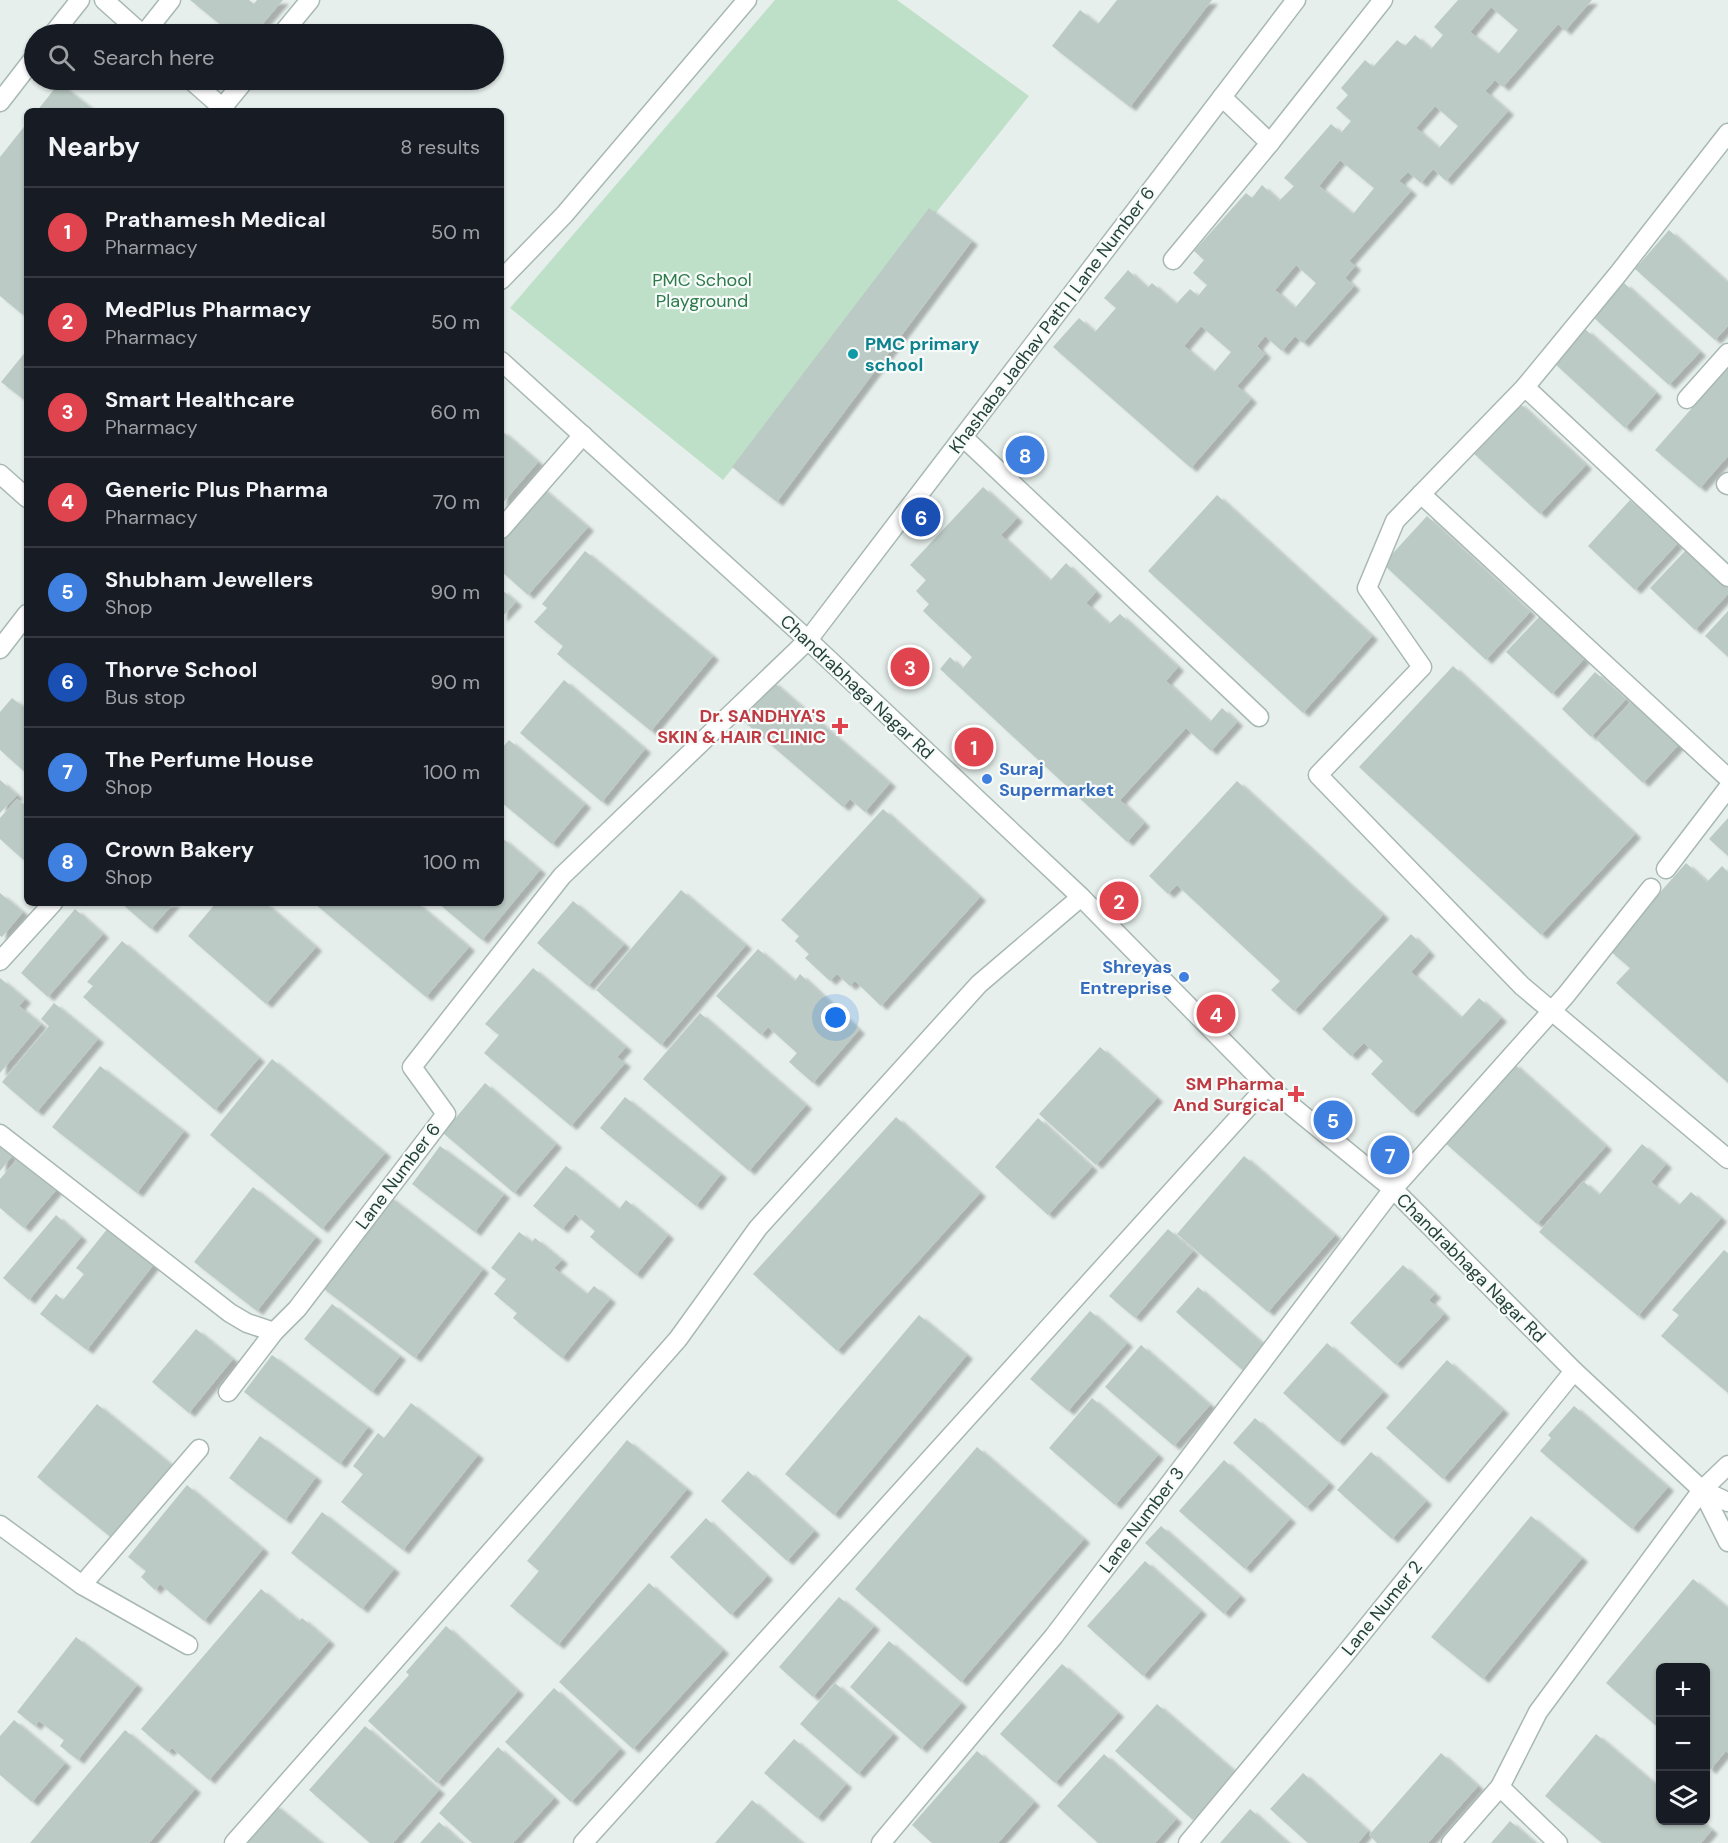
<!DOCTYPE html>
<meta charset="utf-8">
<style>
body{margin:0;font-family:"DM Sans",sans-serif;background:#242831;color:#f1f3f6}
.controls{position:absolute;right:18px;bottom:18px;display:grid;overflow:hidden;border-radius:9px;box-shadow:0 2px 4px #0004}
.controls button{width:54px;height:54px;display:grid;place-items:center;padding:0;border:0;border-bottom:2px solid #363941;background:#171b24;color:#f1f3f6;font:30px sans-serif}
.you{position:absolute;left:836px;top:1018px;width:21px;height:21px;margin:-15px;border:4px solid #fff;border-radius:50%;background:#1a73e8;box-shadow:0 0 0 9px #1a73e833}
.badge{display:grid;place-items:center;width:39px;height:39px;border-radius:50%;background:#db2777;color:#fff;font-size:20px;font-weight:700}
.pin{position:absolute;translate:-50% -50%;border:3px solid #fff;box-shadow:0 2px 6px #0006}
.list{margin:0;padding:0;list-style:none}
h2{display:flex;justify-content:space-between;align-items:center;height:78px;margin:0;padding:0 24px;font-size:26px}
h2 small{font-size:20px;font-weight:400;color:#9ea1a6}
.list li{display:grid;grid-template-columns:39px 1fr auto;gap:18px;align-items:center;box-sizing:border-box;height:90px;padding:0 24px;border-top:2px solid #363941}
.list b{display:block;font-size:22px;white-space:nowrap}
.list p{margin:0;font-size:20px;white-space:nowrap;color:#9ea1a6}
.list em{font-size:20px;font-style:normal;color:#9ea1a6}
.icon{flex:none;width:33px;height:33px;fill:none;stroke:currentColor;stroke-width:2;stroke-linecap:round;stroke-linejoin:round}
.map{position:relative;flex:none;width:1728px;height:1843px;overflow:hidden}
.search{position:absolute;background:#171b24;box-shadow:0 2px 4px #0004;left:24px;top:24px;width:480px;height:66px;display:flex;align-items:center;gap:15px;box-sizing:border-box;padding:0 21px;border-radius:33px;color:#9ea1a6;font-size:22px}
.panel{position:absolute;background:#171b24;box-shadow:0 2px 4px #0004;left:24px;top:108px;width:480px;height:798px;border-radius:9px}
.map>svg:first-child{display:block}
.green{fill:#bfe0c8}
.building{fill:#bbcac4;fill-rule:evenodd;filter:url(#shadow)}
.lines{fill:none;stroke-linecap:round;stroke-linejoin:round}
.minor-casing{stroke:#a8b8b2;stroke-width:21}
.minor{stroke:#fff;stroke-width:18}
.culture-dot{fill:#0f9aa8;stroke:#f7fbf9;stroke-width:2}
.health-dot{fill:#e0444e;stroke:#f7fbf9;stroke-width:2}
.shop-dot{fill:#3f7fe0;stroke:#f7fbf9;stroke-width:2}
.labels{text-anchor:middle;stroke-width:4.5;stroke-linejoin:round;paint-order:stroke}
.park-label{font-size:18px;fill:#2d7a4b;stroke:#f7fbf9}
.street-label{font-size:18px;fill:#24423a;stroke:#f7fbf9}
.culture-label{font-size:18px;font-weight:bold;fill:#0d838f;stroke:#f7fbf9;text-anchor:start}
.health-label{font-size:18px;font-weight:bold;fill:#be3a42;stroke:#f7fbf9;text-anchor:end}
.shop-label{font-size:18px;font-weight:bold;fill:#366cbe;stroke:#f7fbf9;text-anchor:start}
</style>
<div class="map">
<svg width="1728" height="1843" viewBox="0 0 1728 1843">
<defs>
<filter id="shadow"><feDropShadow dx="6" dy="4" stdDeviation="1.5" flood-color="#0004"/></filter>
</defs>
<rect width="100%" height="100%" fill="#e6efeb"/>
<polygon class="green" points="775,0 897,0 1029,96 723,480 510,308"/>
<g class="building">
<polygon points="190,0 249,0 254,4 257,0 283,0 254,34 232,34"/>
<polygon points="1117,0 1212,0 1130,107 1052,46 1080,10 1098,24"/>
<path d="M1458,0H1592L1565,31L1558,24L1503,87L1495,80L1485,91L1508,111L1446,181L1433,169L1421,183L1408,172L1399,181L1411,191L1349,261L1355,266L1345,278L1354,286L1303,343L1295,336L1282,351L1265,336L1257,346L1265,354L1237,386L1251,399L1191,468L1053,347L1079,318L1095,332L1116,308L1104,298L1128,270L1147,288L1152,283L1176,304L1190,289L1198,296L1207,285L1193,273L1204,260L1194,251L1246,193L1252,198L1262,185L1279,201L1294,186L1284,178L1331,124L1341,133L1351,121L1336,108L1348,95L1341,88L1365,60L1373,67L1397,40L1405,46L1415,35L1431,49L1443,35L1434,27ZM1491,7L1518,30L1498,54L1470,32ZM1435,106L1458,126L1439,148L1416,128ZM1340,160L1374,188L1353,214L1319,186ZM1296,265L1316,283L1295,308L1275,290ZM1201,326L1231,352L1214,372L1184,346Z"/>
<polygon points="59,83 95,111 37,111"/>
<polygon points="27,123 27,308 22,314 0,296 0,157"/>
<polygon points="929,208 972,241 777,502 732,467"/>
<polygon points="1669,230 1728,283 1728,326 1715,340 1635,269"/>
<polygon points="1624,283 1700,352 1669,385 1593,317"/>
<polygon points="1585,329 1656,393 1625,428 1554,363"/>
<polygon points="27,350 27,402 1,382"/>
<polygon points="1728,367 1728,456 1700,488 1655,450"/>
<polygon points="1518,402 1586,465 1540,514 1472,452"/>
<polygon points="501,430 538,462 501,505"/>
<polygon points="541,487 588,527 528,595 501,571 501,533"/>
<polygon points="983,487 1017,518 1001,535 1050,581 1066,563 1096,592 1086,603 1109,624 1120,614 1178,667 1166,681 1210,722 1222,708 1237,722 1211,751 1186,728 1120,800 1144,823 1127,842 940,669 950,657 962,669 972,657 923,611 929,604 916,591 926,580 910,565"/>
<polygon points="1217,495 1372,636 1303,713 1148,571"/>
<polygon points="1630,500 1677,544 1635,590 1588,546"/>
<polygon points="1427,516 1530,612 1486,660 1383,564"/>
<polygon points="1686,550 1728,590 1728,594 1695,630 1650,588"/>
<polygon points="585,551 713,656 651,731 557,654 563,646 534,622 547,608 542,604"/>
<polygon points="501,589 516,602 501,618"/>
<polygon points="1728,611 1728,657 1705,636"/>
<polygon points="1539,617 1584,659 1552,694 1506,652"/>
<polygon points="1453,666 1635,834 1541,935 1359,767"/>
<polygon points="1595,672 1626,699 1591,737 1562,709"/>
<polygon points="564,680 645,749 602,802 520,733"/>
<polygon points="772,681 890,783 865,812 850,799 843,807 740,718"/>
<polygon points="1637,695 1684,739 1643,783 1596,739"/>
<polygon points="12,698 27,710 27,774 0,750 0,712"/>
<polygon points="509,740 585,804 552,844 501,802 501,749"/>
<polygon points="0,780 17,795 0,813"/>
<polygon points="1237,781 1383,915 1294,1011 1271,990 1280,981 1177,885 1168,894 1149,876"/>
<polygon points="17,799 27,807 27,863 0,839 0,818"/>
<polygon points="883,809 980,897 881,1006 855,981 850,986 837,974 830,981 805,958 809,954 795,941 799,936 781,920"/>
<polygon points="1728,818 1728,856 1709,839"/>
<polygon points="501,837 540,870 482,940 438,903 501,903"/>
<polygon points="1686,863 1707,882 1722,866 1728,872 1728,1083 1616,983 1630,968 1609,950"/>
<polygon points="681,890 746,945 661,1045 596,990"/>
<polygon points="0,893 23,912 2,937 0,936"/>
<polygon points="573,901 624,944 588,986 537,943"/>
<polygon points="121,903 174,903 151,929"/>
<polygon points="216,903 265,903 316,947 266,1004 188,936"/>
<polygon points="314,903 417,903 469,947 426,997"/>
<polygon points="75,909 103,934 48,997 21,973"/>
<polygon points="1411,934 1429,952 1411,972 1461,1018 1479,998 1501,1018 1412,1113 1371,1074 1383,1061 1364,1043 1351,1056 1322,1029"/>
<polygon points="122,941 259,1058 215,1110 83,997 93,986 87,982"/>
<polygon points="758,949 795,981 800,974 859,1030 813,1083 789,1062 797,1053 768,1027 761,1035 716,996"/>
<polygon points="533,968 626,1047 617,1057 625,1063 571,1126 484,1053 499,1035 485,1024"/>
<polygon points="0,978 25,999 19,1006 41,1024 0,1073"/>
<polygon points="54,1003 98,1039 37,1112 2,1082 49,1026 41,1019"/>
<polygon points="700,1013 806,1105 749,1171 643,1079"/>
<polygon points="1100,1047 1157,1098 1096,1165 1039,1114"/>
<polygon points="272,1059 385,1153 322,1229 210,1135"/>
<polygon points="1513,1063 1606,1146 1537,1224 1444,1142"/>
<polygon points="100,1066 184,1131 137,1193 52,1127"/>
<polygon points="485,1083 556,1144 514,1193 443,1133"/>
<polygon points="625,1097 721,1174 696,1206 600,1128"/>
<polygon points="896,1117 980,1193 837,1351 753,1274"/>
<polygon points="1038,1118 1092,1167 1048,1215 995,1167"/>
<polygon points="1642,1144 1666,1164 1651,1182 1679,1205 1691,1192 1721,1218 1638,1316 1539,1232 1583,1181 1599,1195"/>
<polygon points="0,1146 12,1156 0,1171"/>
<polygon points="440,1146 504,1194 475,1232 412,1184"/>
<polygon points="1244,1156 1335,1235 1268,1312 1177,1234"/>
<polygon points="19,1157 57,1189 24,1228 0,1208 0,1179"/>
<polygon points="566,1166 619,1209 626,1200 668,1235 636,1275 590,1237 595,1231 575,1214 562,1229 533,1206"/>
<polygon points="253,1187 316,1237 257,1311 194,1262"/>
<polygon points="389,1196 483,1269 415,1358 320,1286"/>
<polygon points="56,1215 81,1237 29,1300 3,1278"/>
<polygon points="112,1223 158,1259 87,1350 40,1314 56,1294 63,1300 84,1274 76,1268"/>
<polygon points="1168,1229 1193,1251 1135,1318 1109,1296"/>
<polygon points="519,1232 532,1242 535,1238 562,1260 554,1268 587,1294 594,1286 610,1299 562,1358 513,1318 517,1313 494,1294 506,1279 491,1268"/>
<polygon points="1724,1250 1728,1253 1728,1393 1661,1336 1679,1315 1672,1310"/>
<polygon points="1403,1265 1435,1294 1429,1300 1444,1314 1396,1365 1350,1323"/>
<polygon points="1198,1287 1270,1350 1248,1375 1176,1312"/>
<polygon points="332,1304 400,1356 372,1392 304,1339"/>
<polygon points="1090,1311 1127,1343 1068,1411 1030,1379"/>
<polygon points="919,1315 967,1355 834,1515 785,1474"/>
<polygon points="196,1329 233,1359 189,1413 152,1382"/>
<polygon points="1327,1343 1383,1392 1338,1442 1283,1393"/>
<polygon points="1141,1345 1210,1405 1174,1446 1105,1387"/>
<polygon points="272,1355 368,1427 340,1464 244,1392"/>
<polygon points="1447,1360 1503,1410 1443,1479 1386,1428"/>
<polygon points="1092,1398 1158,1455 1115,1505 1049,1448"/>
<polygon points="411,1403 478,1455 403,1550 341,1502 363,1474 353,1466 378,1433 384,1438"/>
<polygon points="97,1404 173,1466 113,1539 37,1477"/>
<polygon points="1574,1406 1668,1487 1632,1529 1540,1451 1551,1438 1548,1435"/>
<polygon points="1255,1418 1329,1483 1306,1508 1233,1443"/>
<polygon points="260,1436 316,1477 285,1520 229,1478"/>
<polygon points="627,1440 687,1489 558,1645 510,1606 539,1571 527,1561"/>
<polygon points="977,1447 1084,1539 961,1682 855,1589"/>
<polygon points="1371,1452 1426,1501 1392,1539 1337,1490"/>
<polygon points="1224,1460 1290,1519 1245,1569 1179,1511"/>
<polygon points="748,1471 814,1531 787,1561 721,1501"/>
<polygon points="187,1485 263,1549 204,1621 160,1584 155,1590 141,1577 146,1571 128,1557"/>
<polygon points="322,1512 394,1569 362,1609 291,1553"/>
<polygon points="1531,1516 1582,1558 1483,1679 1431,1637"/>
<polygon points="706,1518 767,1576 731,1615 670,1557"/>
<polygon points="1161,1526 1240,1596 1224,1614 1145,1543"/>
<polygon points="1145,1561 1201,1611 1143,1676 1087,1626"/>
<polygon points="1693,1579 1728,1608 1728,1753 1726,1751 1710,1770 1706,1766 1706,1668 1660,1668 1660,1729 1606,1683"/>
<polygon points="649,1583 723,1650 633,1749 559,1682"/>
<polygon points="261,1589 299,1621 302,1618 329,1641 209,1780 172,1748 168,1752 141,1729"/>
<polygon points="839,1597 874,1626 813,1697 779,1667"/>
<polygon points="446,1626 518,1691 437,1783 368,1721 409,1675 406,1672"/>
<polygon points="76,1637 137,1685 78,1760 60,1746 64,1740 39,1721 35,1726 17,1712"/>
<polygon points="889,1641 961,1703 921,1749 850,1687"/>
<polygon points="1062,1664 1118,1713 1055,1783 1000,1734"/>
<polygon points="835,1683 893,1734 858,1774 800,1724"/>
<polygon points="554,1688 620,1749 571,1802 505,1742"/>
<polygon points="1157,1704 1235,1772 1193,1820 1115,1751"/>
<polygon points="14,1720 65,1763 32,1802 0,1775 0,1736"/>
<polygon points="365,1726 439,1790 393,1843 370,1843 309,1790"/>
<polygon points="125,1730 195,1789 149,1843 30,1843"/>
<polygon points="1596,1734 1660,1788 1660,1820 1700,1820 1712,1830 1701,1843 1602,1843 1545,1796"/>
<polygon points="794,1739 846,1784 817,1818 764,1773"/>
<polygon points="498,1747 554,1798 513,1843 472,1843 439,1813"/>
<polygon points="977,1751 1034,1802 998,1843 932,1843 912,1825"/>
<polygon points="1441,1753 1478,1786 1428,1843 1377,1843 1369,1835"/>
<polygon points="1104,1754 1176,1819 1155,1843 1098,1843 1057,1806"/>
<polygon points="1303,1773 1368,1831 1358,1843 1308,1843 1270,1809"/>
<polygon points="752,1800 802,1843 715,1843"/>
<polygon points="274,1804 322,1843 241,1843"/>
<polygon points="1250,1809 1288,1843 1220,1843"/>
<polygon points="1510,1821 1535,1843 1491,1843"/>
<polygon points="439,1822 462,1843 420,1843"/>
</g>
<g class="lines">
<g class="minor-casing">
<g id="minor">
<polyline points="104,0 142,34"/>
<polyline points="53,34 80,0"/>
<polyline points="144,34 171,0"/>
<polyline points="282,34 310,0"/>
<polyline points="191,80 226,111"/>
<polyline points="1222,97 1270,143 1383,0"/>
<polyline points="0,102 34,58"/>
<polyline points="222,108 245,80"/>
<polyline points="1728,133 1618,274 1525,387 1395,521 1367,588 1422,667 1318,775 1522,986 1728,1159"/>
<polyline points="1173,260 1270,143"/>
<polyline points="501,280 564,215 747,0"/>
<polyline points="501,361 808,640 1081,897 1267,1086 1393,1189 1574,1371 1702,1490 1728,1502"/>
<polyline points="1525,387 1728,577"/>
<polyline points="1687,399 1728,353"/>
<polyline points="963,437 1259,717"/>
<polyline points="0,474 27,498"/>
<polyline points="1728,482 1726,484 1728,485"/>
<polyline points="1421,494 1728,778"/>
<polyline points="501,529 583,435"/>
<polyline points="0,649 27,614"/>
<polyline points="1666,869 1728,788"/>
<polyline points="0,961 53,903"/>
<polyline points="0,1134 230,1313 247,1323 274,1332"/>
<polyline points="228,1392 274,1332 297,1309 446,1114 412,1067 562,876 808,640 1296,0"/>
<polyline points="1702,1490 1728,1542"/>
<polyline points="0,1525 82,1585 188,1645"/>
<polyline points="82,1585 199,1449"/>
<polyline points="1500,1787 1538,1712 1702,1490 1728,1465"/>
<polyline points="234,1843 678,1339 758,1228 979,984 1081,897"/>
<polyline points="583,1843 1267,1086"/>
<polyline points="881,1843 1054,1636 1393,1189 1566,995 1651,888"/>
<polyline points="1188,1843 1346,1653 1574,1371"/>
<polyline points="1451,1843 1500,1787 1558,1843"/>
</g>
</g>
<use href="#minor" class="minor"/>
</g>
<circle class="culture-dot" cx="853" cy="354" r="6"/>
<g class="health-dot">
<path d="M837 717h6v6h6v6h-6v6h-6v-6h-6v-6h6z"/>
<path d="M1293 1085h6v6h6v6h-6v6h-6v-6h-6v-6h6z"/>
</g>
<g class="shop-dot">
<circle cx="987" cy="779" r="6"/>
<circle cx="1184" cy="977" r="6"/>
</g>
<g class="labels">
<g class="park-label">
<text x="702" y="286">PMC School<tspan x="702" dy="21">Playground</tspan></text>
</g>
<g class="street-label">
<text transform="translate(1052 320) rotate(-53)" y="6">Khashaba Jadhav Path | Lane Number 6</text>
<text transform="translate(857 687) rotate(43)" y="6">Chandrabhaga Nagar Rd</text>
<text transform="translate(398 1176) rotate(-53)" y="6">Lane Number 6</text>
<text transform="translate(1471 1268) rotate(45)" y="6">Chandrabhaga Nagar Rd</text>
<text transform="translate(1142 1520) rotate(-53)" y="6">Lane Number 3</text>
<text transform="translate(1382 1608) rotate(-51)" y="6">Lane Numer 2</text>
</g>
<g class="culture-label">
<text x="865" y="350">PMC primary<tspan x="865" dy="21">school</tspan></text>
</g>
<g class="health-label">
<text x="826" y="722">Dr. SANDHYA'S<tspan x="826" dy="21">SKIN &amp; HAIR CLINIC</tspan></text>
<text x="1284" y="1090">SM Pharma<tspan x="1284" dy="21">And Surgical</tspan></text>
</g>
<g class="shop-label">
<text x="999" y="775">Suraj<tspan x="999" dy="21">Supermarket</tspan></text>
<text x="1172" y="973" text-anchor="end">Shreyas<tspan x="1172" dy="21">Entreprise</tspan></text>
</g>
</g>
</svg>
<div class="controls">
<button>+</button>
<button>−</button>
<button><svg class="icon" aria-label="layers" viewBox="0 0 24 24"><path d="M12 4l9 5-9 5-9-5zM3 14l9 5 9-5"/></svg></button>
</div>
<div class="you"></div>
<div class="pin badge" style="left:974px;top:747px;background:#e0444e">1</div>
<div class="pin badge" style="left:1119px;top:901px;background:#e0444e">2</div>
<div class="pin badge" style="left:910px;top:667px;background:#e0444e">3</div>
<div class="pin badge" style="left:1216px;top:1014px;background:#e0444e">4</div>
<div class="pin badge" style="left:1333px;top:1120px;background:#3f7fe0">5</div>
<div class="pin badge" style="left:921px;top:517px;background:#1a4fb4">6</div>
<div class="pin badge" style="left:1390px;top:1155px;background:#3f7fe0">7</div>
<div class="pin badge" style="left:1025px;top:455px;background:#3f7fe0">8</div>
<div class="search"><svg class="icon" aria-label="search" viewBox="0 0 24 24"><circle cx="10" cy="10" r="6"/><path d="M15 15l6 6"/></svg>Search here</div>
<section class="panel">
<h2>Nearby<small>8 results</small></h2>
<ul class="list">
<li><span class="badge" style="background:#e0444e">1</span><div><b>Prathamesh Medical</b><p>Pharmacy</p></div><em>50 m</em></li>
<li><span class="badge" style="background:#e0444e">2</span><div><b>MedPlus Pharmacy</b><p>Pharmacy</p></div><em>50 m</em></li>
<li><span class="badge" style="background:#e0444e">3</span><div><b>Smart Healthcare</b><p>Pharmacy</p></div><em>60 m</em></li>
<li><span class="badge" style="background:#e0444e">4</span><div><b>Generic Plus Pharma</b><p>Pharmacy</p></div><em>70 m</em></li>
<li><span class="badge" style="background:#3f7fe0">5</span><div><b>Shubham Jewellers</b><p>Shop</p></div><em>90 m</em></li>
<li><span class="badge" style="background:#1a4fb4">6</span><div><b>Thorve School</b><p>Bus stop</p></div><em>90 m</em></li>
<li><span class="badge" style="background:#3f7fe0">7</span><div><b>The Perfume House</b><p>Shop</p></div><em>100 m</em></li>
<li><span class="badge" style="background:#3f7fe0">8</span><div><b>Crown Bakery</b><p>Shop</p></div><em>100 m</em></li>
</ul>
</section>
</div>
